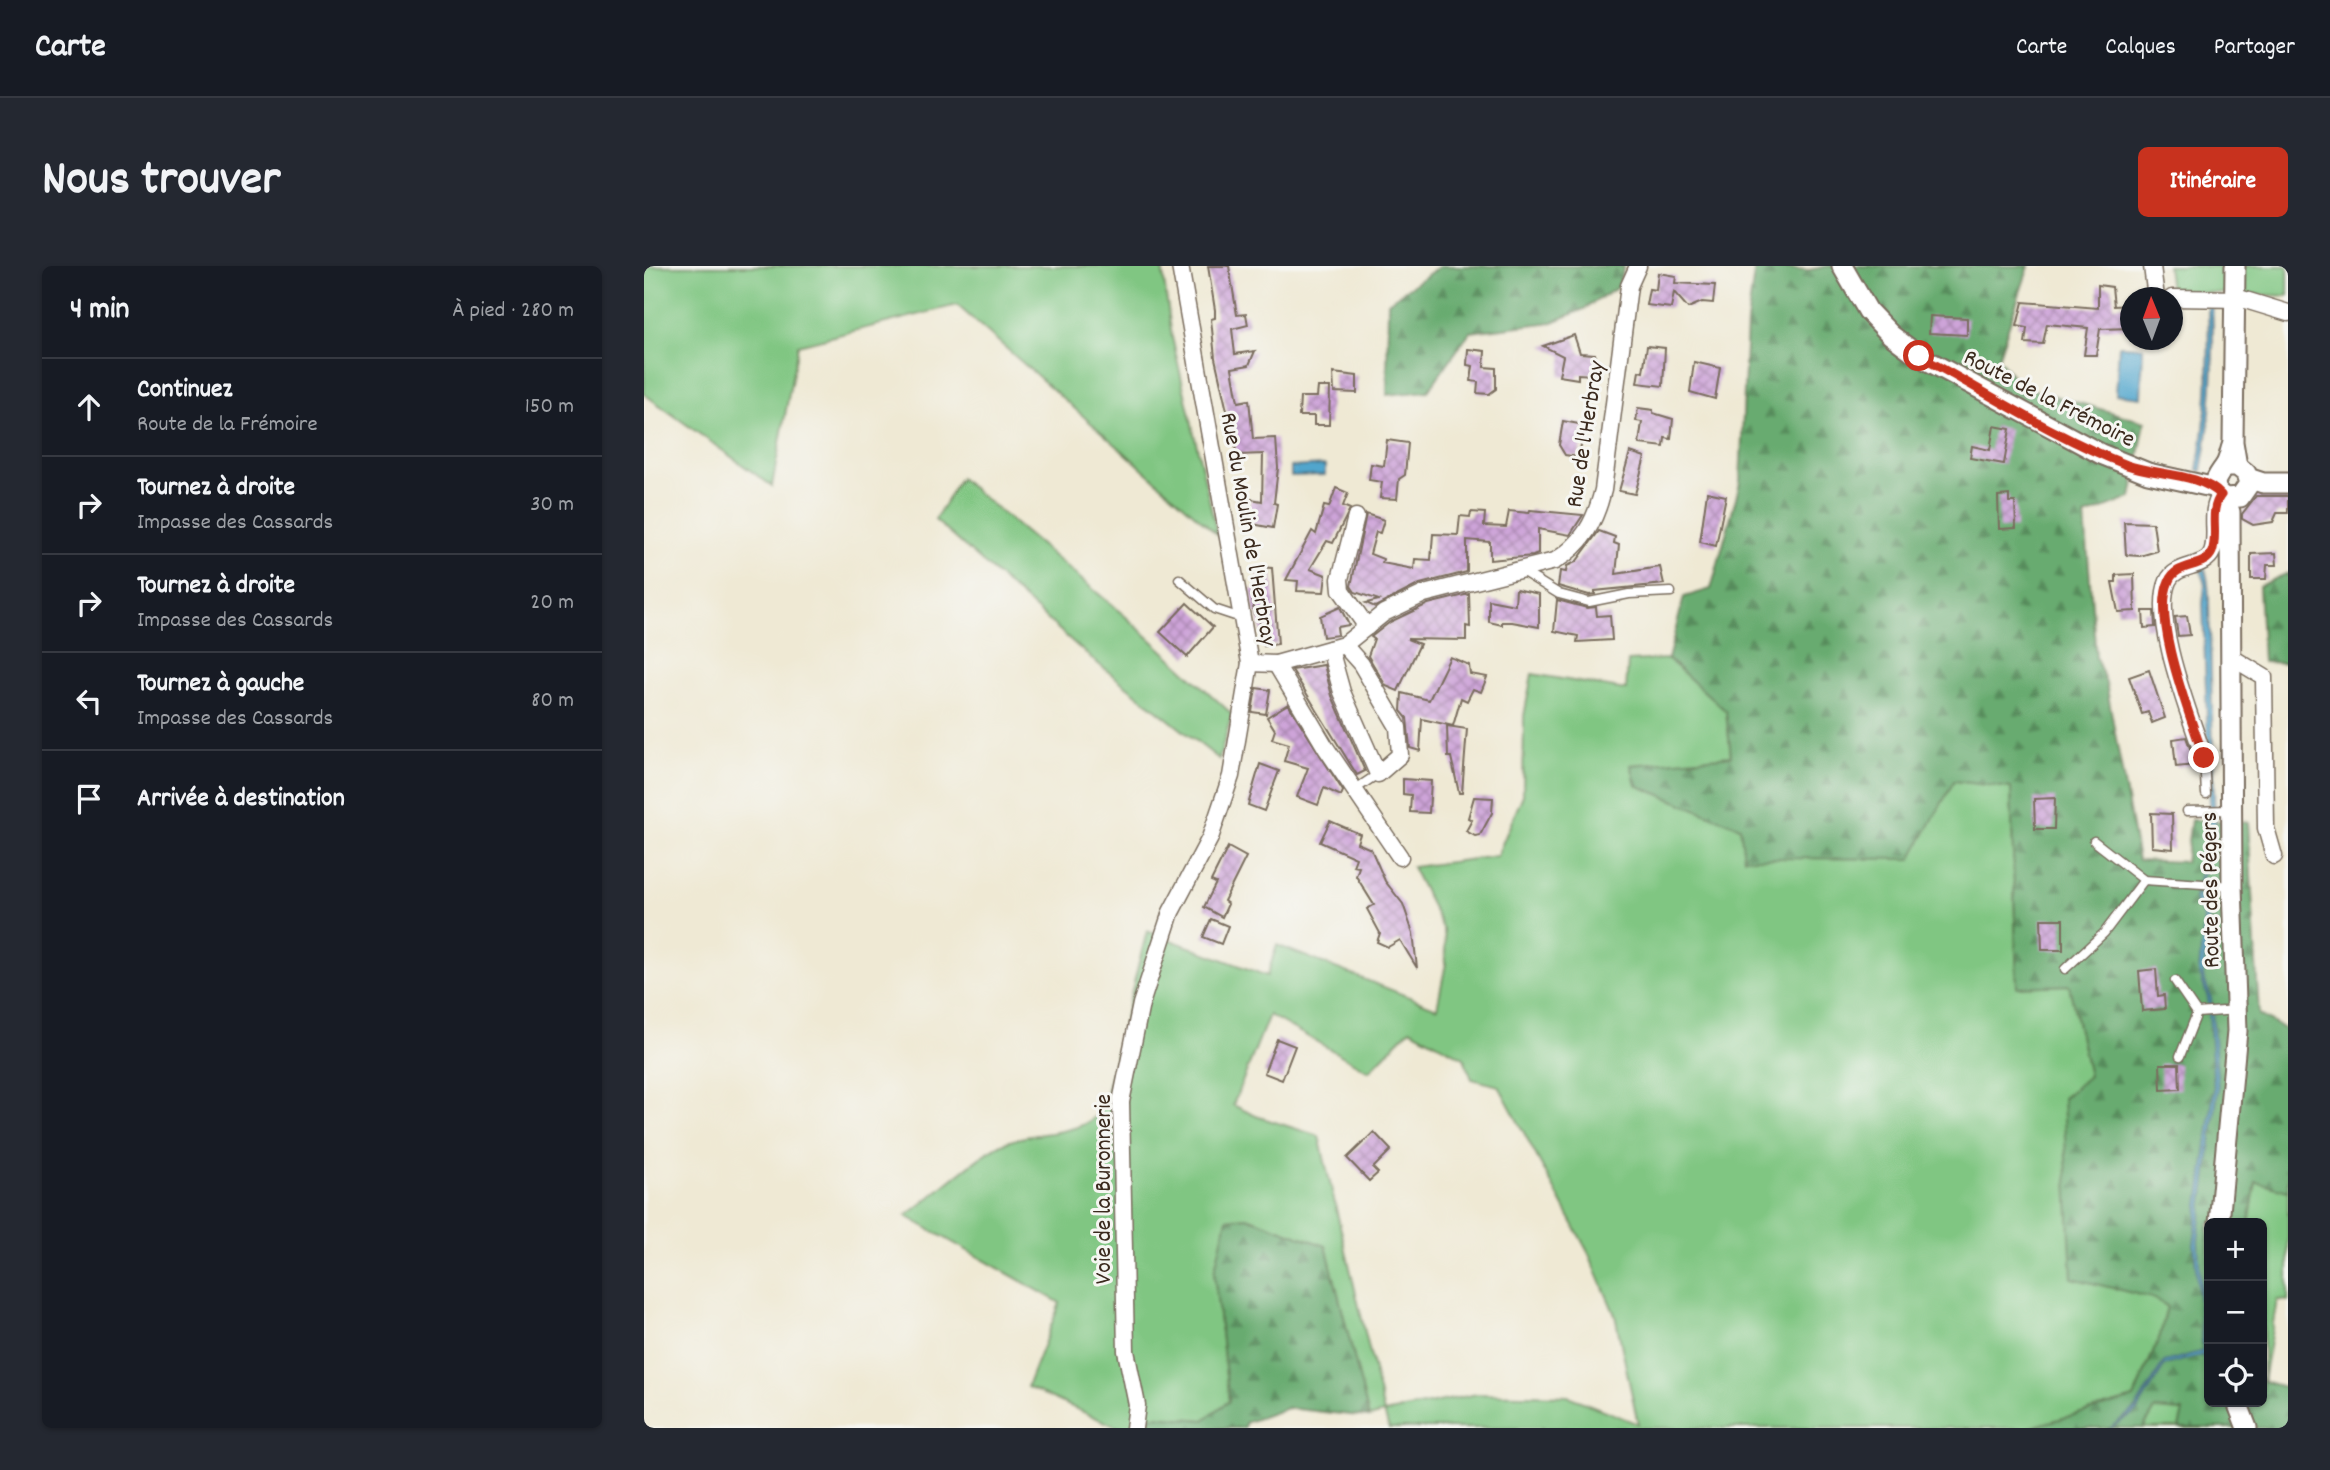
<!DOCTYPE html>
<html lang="fr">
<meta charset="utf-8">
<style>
body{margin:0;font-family:Dekko,sans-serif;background:#242831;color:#f1f3f6}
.controls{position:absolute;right:21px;bottom:21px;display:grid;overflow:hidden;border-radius:10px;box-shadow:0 2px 5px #0004}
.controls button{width:63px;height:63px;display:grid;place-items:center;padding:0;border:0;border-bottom:2px solid #363941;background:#171b24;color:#f1f3f6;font:35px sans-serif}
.compass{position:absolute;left:1476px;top:21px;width:63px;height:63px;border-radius:50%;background:#171b24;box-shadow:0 2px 5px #0004;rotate:359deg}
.stop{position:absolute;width:21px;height:21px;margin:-16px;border:5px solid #c8321e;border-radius:50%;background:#fff}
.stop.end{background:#c8321e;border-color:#fff;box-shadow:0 2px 7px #0008}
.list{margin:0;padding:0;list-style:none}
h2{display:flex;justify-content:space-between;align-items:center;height:91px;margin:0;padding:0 28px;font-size:30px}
h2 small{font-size:23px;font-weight:400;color:#9ea1a6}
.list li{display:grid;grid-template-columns:46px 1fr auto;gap:21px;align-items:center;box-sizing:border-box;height:98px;padding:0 28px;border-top:2px solid #363941}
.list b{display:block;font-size:26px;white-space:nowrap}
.list p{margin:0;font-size:23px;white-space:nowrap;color:#9ea1a6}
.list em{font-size:23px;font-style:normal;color:#9ea1a6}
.icon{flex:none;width:38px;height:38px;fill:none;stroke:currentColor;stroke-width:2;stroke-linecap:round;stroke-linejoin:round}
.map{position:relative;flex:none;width:1644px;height:1162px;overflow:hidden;border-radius:10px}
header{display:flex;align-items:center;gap:42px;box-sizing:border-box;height:98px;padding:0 35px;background:#171b24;border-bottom:2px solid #363941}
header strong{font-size:33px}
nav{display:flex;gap:38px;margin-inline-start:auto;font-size:24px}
.intro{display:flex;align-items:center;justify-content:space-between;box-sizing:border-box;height:168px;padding:0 42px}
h1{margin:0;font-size:49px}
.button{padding:18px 32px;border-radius:10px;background:#c8321e;color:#fff;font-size:24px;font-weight:700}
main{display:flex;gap:42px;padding:0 42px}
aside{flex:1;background:#171b24;border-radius:10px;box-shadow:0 2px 5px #0004}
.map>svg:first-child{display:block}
.green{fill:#80c682;stroke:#5e7850;stroke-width:2;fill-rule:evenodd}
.forest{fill:url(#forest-firs);stroke:#526a47;stroke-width:2}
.water{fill:#51a6cd;stroke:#466876;stroke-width:2}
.building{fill:url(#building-cross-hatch)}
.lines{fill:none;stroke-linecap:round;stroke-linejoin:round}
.service-casing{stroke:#7a6d5e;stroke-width:11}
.minor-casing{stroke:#7a6d5e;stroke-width:19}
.tertiary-casing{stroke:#7a6d5e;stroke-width:23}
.service{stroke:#fff;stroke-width:8}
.minor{stroke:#fff;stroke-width:16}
.tertiary{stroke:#fff;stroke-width:19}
.route{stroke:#c8321e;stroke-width:9}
.labels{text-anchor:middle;stroke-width:6;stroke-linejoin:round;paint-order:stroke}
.street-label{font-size:24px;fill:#3b2a1e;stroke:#f6f6f2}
</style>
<header>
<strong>Carte</strong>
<nav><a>Carte</a><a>Calques</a><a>Partager</a></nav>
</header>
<div class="intro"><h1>Nous trouver</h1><a class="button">Itinéraire</a></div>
<main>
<aside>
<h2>4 min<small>À pied · 280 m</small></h2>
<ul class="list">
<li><svg class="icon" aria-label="ahead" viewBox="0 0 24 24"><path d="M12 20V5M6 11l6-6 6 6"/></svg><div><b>Continuez</b><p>Route de la Frémoire</p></div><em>150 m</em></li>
<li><svg class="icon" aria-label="right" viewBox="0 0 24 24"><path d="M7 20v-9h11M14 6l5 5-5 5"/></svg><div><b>Tournez à droite</b><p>Impasse des Cassards</p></div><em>30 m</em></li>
<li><svg class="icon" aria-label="right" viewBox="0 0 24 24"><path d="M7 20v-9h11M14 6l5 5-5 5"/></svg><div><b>Tournez à droite</b><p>Impasse des Cassards</p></div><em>20 m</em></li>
<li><svg class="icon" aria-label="left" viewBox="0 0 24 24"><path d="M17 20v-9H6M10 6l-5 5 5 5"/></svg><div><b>Tournez à gauche</b><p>Impasse des Cassards</p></div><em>80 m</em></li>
<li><svg class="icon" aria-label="arrive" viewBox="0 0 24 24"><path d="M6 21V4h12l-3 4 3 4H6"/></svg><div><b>Arrivée à destination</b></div></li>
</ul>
</aside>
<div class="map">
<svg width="1644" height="1162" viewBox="0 0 1644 1162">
<defs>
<pattern id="forest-firs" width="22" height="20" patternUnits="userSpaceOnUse" patternTransform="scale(1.75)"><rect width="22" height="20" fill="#68ab70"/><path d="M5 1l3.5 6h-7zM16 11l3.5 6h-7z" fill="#578b5b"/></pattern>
<pattern id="building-cross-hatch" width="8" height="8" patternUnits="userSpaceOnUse" patternTransform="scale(1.75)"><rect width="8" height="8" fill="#cea4d9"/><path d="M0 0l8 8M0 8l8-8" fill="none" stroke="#a886af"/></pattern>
</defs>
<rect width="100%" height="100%" fill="#f6f6f2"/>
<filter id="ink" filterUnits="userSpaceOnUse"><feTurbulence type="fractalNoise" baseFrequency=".0143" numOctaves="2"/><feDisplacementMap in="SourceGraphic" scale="14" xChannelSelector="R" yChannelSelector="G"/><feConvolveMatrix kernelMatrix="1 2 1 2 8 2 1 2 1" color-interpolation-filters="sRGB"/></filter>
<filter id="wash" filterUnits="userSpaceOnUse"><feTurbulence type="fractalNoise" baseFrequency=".00686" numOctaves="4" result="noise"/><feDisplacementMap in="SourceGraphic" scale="28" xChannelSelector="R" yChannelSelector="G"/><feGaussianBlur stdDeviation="1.57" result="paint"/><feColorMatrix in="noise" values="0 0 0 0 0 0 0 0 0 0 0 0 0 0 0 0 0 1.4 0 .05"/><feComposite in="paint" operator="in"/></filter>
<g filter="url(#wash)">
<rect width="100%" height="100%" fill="#efe9d4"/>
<g class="green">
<polygon points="0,0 518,0 528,71 573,268 313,39 154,79 128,220 0,128"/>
<polygon points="1523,0 1644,0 1644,30 1526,25"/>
<polygon points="316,212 481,350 588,448 575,493 447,392 291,254"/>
<path d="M1024,393L1082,445L1087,491L988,499L992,519L1096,561L1266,593L1310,515L1367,522L1373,721L1425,719L1445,810L1508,1032L1524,1039L1516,1070L1490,1132L1384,1162H745L740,1147L725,1151L682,980L603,951L583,953L570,1007L585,1135L560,1154L511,1150L486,1162H475L383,1121L416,1037L262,950C288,931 331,891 358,878C390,863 437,873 458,843L503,665L623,710L633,679L793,742L802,697L800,664L768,601L853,590L879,529L880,450L888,408L982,424L984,395ZM625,749L725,805L766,763L820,792L828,813L855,820L945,988L971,1049L994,1158L924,1130L833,1128L740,1147L675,870L612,850L589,839Z"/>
<polygon points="1612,916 1644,925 1644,1035 1633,1034 1619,1115 1618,957 1605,957"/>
<polygon points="1511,1143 1539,1145 1535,1162 1499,1162"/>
</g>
<g class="forest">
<polygon points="796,0 980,0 974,21 940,43 909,56 826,66 784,125 743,129 744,36"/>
<polygon points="1111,0 1165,4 1184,0 1385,0 1354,92 1376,120 1501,156 1487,232 1441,250 1452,392 1462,417 1494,594 1541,596 1547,554 1604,556 1615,749 1644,765 1644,925 1612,916 1605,957 1565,957 1565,1136 1618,1136 1618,1111 1619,1115 1644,1122 1644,1162 1535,1162 1539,1145 1511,1143 1499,1162 1384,1162 1490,1132 1516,1070 1523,1040 1508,1032 1428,1012 1419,832 1445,810 1425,719 1373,721 1367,522 1310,515 1267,593 1100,592 1096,561 992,519 987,499 1087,490 1082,445 1024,393 1040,331 1067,323 1096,217 1103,56"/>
<polygon points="1644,307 1644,397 1619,396 1615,320"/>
<polygon points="603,951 682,980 725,1151 643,1142 601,1157 601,1162 486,1162 510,1150 560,1154 585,1135 570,1007 583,953"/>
</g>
<g class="water">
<path d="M1564,38H1568C1571,94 1568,149 1558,205L1554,204C1564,149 1566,94 1564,38Z"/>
<polygon points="1475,80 1499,81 1497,131 1472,128"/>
<polygon points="681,199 681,209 647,210 647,201"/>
<path d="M1560,299C1567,320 1564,343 1566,366L1571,566L1553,629L1564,655L1559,710L1567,732L1574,823L1554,975L1558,1053L1565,1106L1559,1089L1521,1099L1493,1145L1466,1162L1492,1142L1520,1096L1559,1085L1550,978L1570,824L1564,732L1555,706L1560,652L1550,633L1567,567L1559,338L1561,318L1556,302Z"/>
</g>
<g id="blocks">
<g class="building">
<polygon points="564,0 585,0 593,49 602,48 604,59 588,63 591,88 611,85 605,99 588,102 594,136 605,134 609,173 632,172 634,202 630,237 633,238 629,262 603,257 607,233 618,235 619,188 593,189 571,92 567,53 571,52 571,44"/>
<polygon points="1014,7 1032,10 1031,17 1071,19 1069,37 1058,36 1044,42 1030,26 1027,42 1002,39 1005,23 1012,24"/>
<polygon points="1454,19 1468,21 1470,40 1487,39 1487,62 1456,63 1452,89 1440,89 1444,62 1403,58 1399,78 1381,77 1383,62 1373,60 1379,36 1454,42"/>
<polygon points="1286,50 1323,52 1323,69 1285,67"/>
<polygon points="930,69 936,87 951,88 949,109 934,108 934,113 915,110 919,90 899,80"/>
<polygon points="1003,80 1021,82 1019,120 993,117 995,105 999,106"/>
<polygon points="824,83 841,85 840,101 852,102 852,123 845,128 833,127 834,116 827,115 829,100 823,99"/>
<polygon points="1050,96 1076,102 1071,133 1046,126"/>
<polygon points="689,107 713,110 713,127 690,126"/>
<polygon points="674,121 686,121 685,159 670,159 670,150 655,150 656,131 673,131"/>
<polygon points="994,142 1009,144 1009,147 1029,153 1027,173 1021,172 1020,181 995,178 998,156 992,155"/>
<polygon points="919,155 940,159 935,191 921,189 915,179"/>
<polygon points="1350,160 1366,163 1360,198 1326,192 1328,180 1346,184"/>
<polygon points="743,174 764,177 761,209 755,213 753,233 736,232 738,216 725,214 727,198 740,200"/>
<polygon points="986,186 1001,191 991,228 975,225"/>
<polygon points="692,222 704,227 699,240 706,243 689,277 683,275 666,303 682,309 680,326 653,325 654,315 642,314 668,265 672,268 680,240 685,241"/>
<polygon points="1063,226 1082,230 1072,280 1056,276"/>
<polygon points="1365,229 1365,236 1371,236 1372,262 1355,263 1354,230"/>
<polygon points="1612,230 1644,230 1644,247 1633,247 1629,256 1609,259 1598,253 1598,248"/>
<polygon points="886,244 939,249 926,269 894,263 894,288 889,290 846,294 846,276 823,274 823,306 776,318 731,341 722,337 735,334 711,326 707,320 722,248 740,254 736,267 732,266 726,288 739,293 738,297 770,303 771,293 787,294 789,268 814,269 816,250 826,251 827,246 841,247 840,260 862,261 865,245 885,247"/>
<polygon points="1480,256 1509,257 1513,285 1496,290 1482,289"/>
<polygon points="955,265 971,271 970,277 975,279 972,308 1016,301 1020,318 951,325 951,328 945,329 914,320 916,305 922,306 923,300 932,296"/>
<polygon points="1632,287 1633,299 1623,299 1622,313 1607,313 1607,288"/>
<polygon points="615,301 628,302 634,378 620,380 614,347 610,348 607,323 613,323"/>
<polygon points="1490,308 1491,345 1474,346 1468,316 1472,316 1472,309"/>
<polygon points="872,323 895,328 895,361 868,356 858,356 858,359 845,356 845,334 871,339"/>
<polygon points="825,328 826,361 822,360 822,374 763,373 776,378 754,425 742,420 724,390 730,373 727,371 746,356 784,338"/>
<polygon points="913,334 943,342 952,341 953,350 966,349 968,374 933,376 934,370 910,365"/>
<polygon points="543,337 569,361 543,391 516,366"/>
<polygon points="696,341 705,359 693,361 694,369 679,371 676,350"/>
<polygon points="1499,345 1510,345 1511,361 1500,362"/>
<polygon points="1543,350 1546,369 1534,370 1531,351"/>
<polygon points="806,391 825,399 826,408 843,411 837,426 829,423 823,435 817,432 809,460 778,453 776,485 766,482 763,452 757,445 758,427 785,434"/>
<polygon points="680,399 688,430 721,505 713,509 648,404"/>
<polygon points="1505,404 1521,452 1508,457 1504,446 1498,448 1485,411"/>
<polygon points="612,422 626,424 622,448 608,446"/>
<polygon points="644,438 699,525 697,530 680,522 674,539 653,531 664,502 640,495 645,478 628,473 631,464 623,451"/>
<polygon points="803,460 823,463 818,527 815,527 807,491 804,491"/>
<polygon points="1542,471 1552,499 1532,501 1529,473"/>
<polygon points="616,498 635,505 620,545 604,539"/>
<polygon points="759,513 787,515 785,547 766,546 767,529 759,528"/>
<polygon points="830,531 849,532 848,547 836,569 831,570 822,565 828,554 824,552"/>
<polygon points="1411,532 1410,563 1391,563 1390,533"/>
<polygon points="1507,547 1528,548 1529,583 1508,581"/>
<polygon points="686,555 716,568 713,577 727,583 741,615 759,638 769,667 773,702 756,674 744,681 733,676 736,667 723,643 730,639 712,610 715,601 709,600 712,592 676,576"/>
<polygon points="584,581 602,591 580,635 584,638 578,651 560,641 572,617 567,615"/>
<polygon points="567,653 584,660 577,678 559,671"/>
<polygon points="1397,653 1419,653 1419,684 1398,684"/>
<polygon points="1512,703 1514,730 1520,729 1521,743 1498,745 1495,705"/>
<polygon points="633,773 651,780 638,814 620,807"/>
<polygon points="1516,798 1535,798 1536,823 1517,824"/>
<polygon points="730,866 747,884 729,902 734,907 725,915 703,892"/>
</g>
</g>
</g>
<g filter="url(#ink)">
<use href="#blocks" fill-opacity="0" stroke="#7a6d5e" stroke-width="2"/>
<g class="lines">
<g class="service-casing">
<g id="service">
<polyline points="876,304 915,328 945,336 985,328 1027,326"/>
<polyline points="535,313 570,343 597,352"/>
<polyline points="1560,492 1562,528"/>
<polyline points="710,524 734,508"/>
<polyline points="1543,545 1588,544"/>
<polyline points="1450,575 1500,614 1588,620"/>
<polyline points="1421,703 1460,667 1500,614"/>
<polyline points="1531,715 1553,747 1593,744"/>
<polyline points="1536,790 1553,747"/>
</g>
</g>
<g class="minor-casing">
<g id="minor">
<polyline points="1508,0 1512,32"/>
<polyline points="1528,32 1598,33 1644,47"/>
<polyline points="712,251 696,313 697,324 723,361"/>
<polyline points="686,383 698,426 734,508 756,489 754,461 717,398 700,379"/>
<polyline points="1587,391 1620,411 1622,562 1630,590"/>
<path d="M606,397L632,398L700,379L740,347L780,328L911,295C939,278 951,256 959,224L985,20L994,0"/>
<polyline points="632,398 682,482 756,591"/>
<path d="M1560,492C1547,451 1507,354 1524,315C1532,297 1561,303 1568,286C1575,268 1564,245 1577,229"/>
<polyline points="490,1162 493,1139 482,1085 477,836 497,738 527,646 566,572 587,510 606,397 536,0"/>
</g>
</g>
<g class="tertiary-casing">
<g id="tertiary">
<polyline points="1198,0 1224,45 1247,69 1275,90 1457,188 1504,207 1572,222"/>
<polyline points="1591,0 1589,176 1593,200"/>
<path d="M1582,200H1593L1602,207L1605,218L1596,231L1581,232C1562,219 1575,210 1582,198C1585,193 1586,185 1588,180"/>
<polyline points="1604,212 1619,217 1644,217"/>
<polyline points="1575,957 1593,765 1588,620 1586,246 1581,232"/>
<polyline points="1593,1136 1603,1162"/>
</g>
</g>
<use href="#service" class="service"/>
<use href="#minor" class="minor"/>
<use href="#tertiary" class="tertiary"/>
</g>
</g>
<g class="lines" filter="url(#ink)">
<path class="route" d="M1275,90C1343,126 1410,171 1483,199C1511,209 1557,207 1577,229C1564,245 1575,268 1568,286C1561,303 1532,296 1525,315C1507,354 1547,451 1560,492"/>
</g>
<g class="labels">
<g class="street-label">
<text transform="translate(1406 131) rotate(27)" y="8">Route de la Frémoire</text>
<text transform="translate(940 168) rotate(-81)" y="8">Rue de l'Herbray</text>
<text transform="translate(606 263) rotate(80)" y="8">Rue du Moulin de l'Herbray</text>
<text transform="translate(1565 624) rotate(-91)" y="8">Route des Pégers</text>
<text transform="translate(458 923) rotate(-90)" y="8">Voie de la Buronnerie</text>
</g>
</g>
</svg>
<div class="controls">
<button>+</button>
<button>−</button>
<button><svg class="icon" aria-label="locate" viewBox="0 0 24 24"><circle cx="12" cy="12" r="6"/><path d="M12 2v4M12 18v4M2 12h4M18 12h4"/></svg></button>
</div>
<svg class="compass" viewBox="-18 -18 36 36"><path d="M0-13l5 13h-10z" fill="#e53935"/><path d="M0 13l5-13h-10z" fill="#9ea1a6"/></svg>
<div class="stop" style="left:1275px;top:90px"></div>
<div class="stop end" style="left:1560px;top:492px"></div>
</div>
</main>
